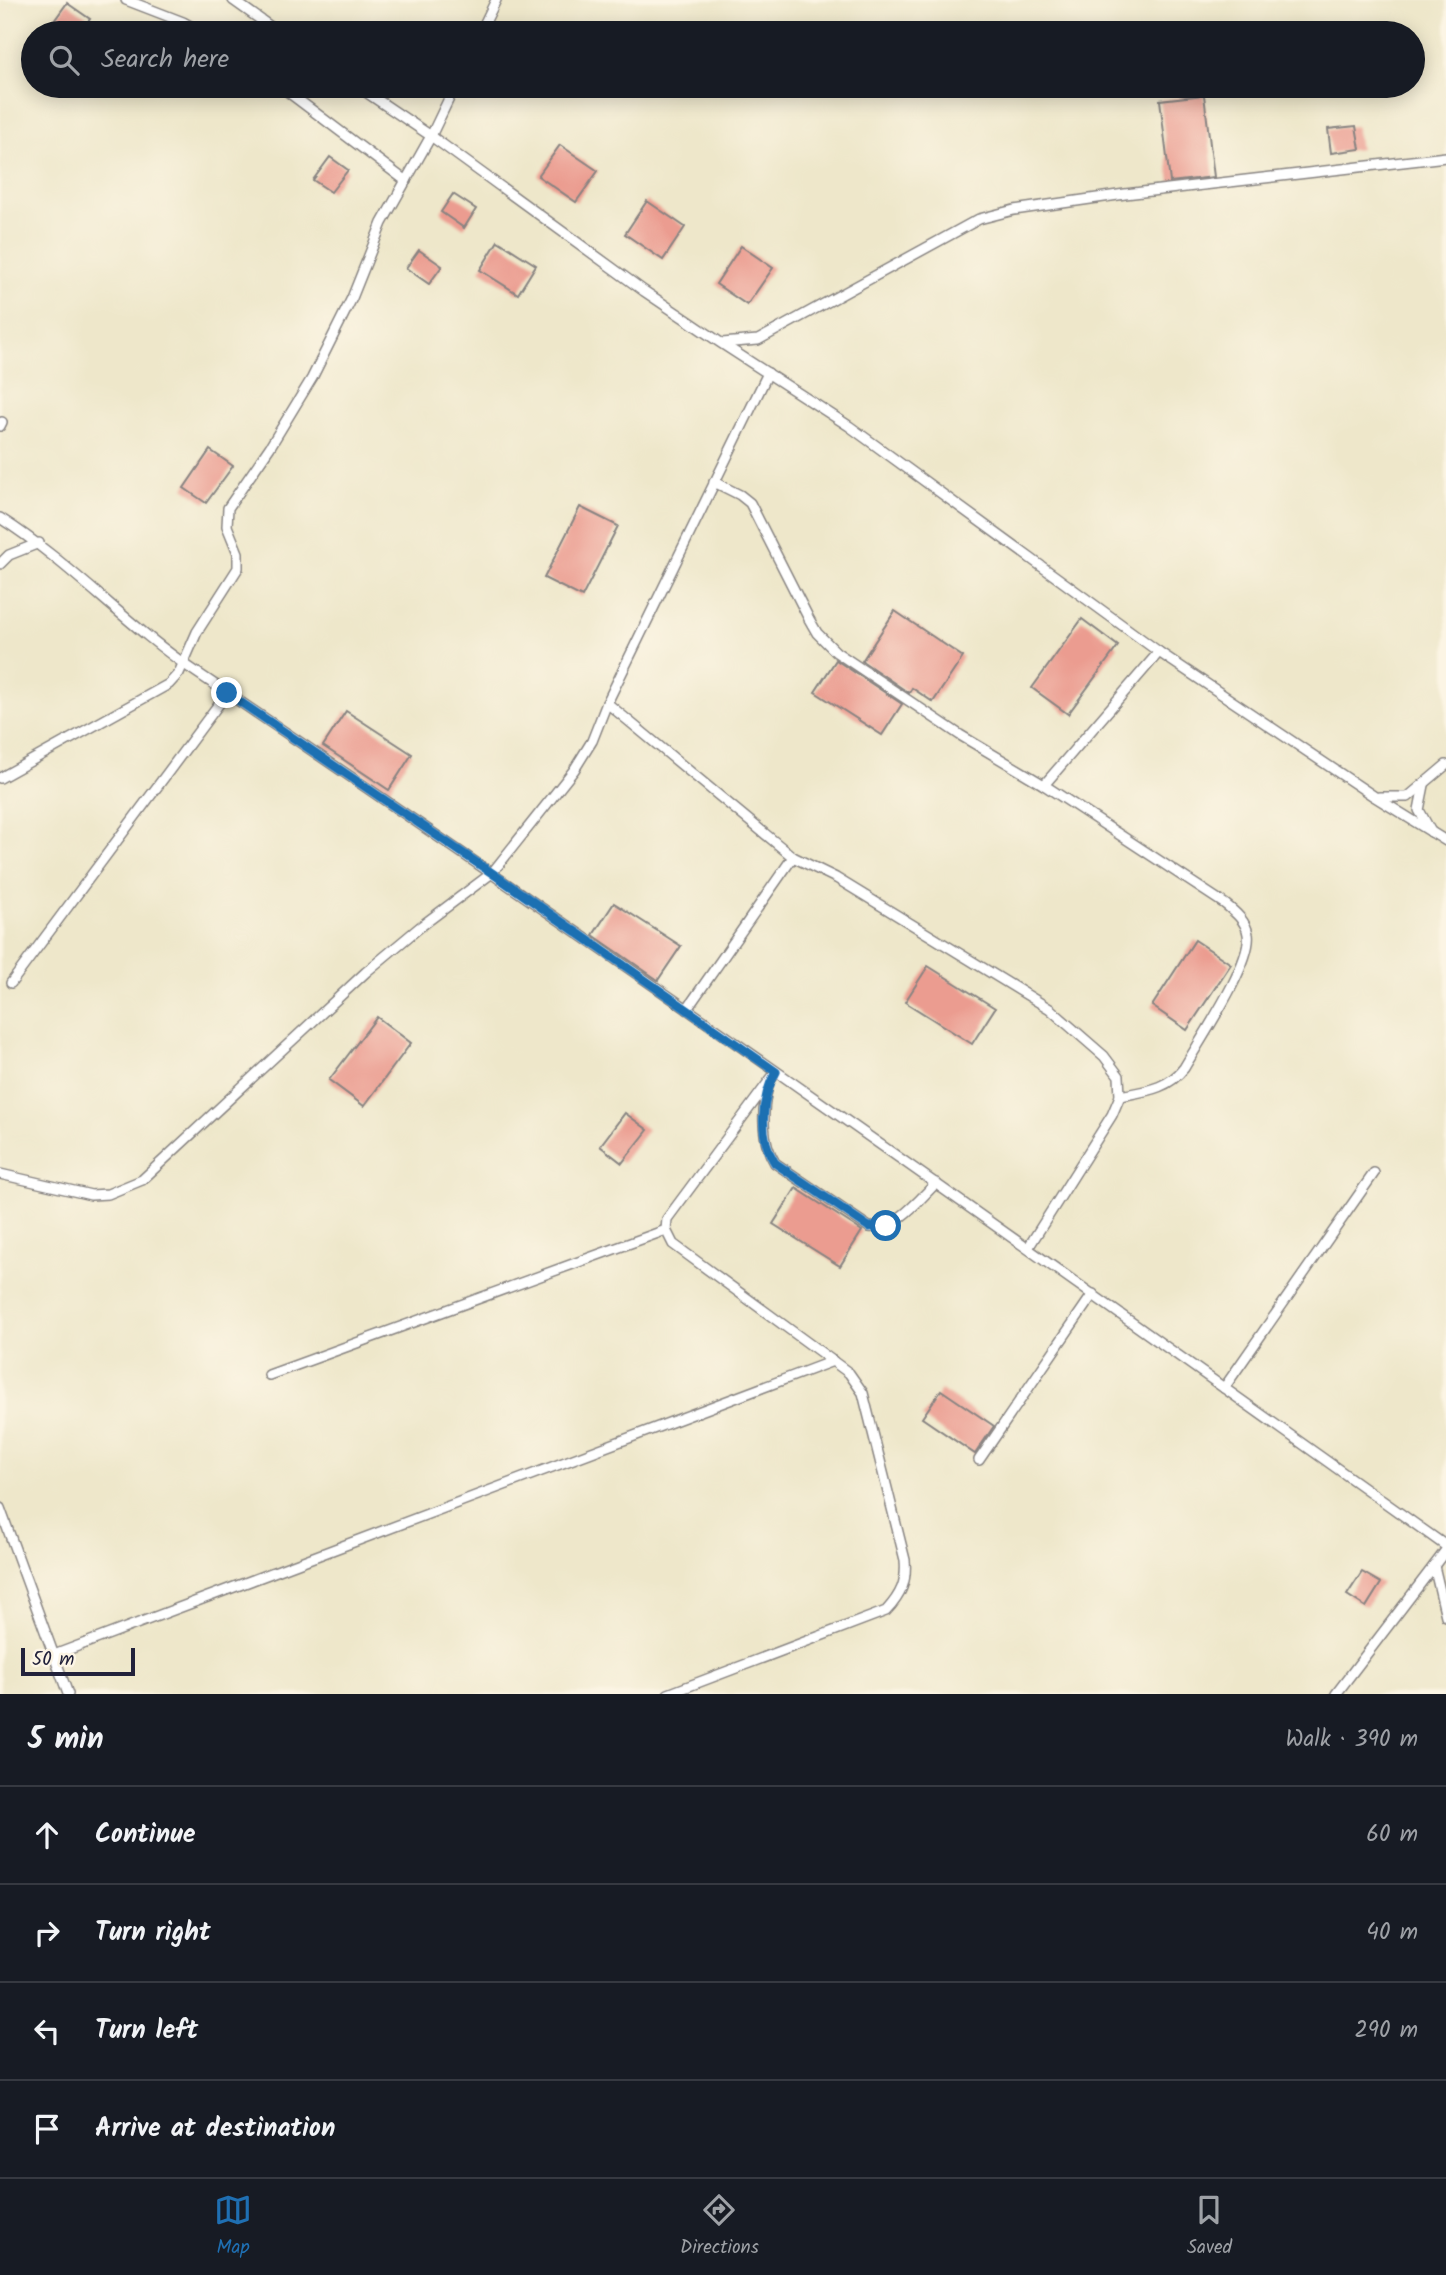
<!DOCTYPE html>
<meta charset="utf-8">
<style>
body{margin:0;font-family:Kalam,sans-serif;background:#242831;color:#f1f3f6}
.scale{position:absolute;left:21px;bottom:18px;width:114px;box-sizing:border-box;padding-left:7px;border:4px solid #22223b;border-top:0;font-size:19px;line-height:24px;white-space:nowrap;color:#22223b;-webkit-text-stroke:5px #fcf5e5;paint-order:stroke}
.stop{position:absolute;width:21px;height:21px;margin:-16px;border:5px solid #1f6fb2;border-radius:50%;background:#fff}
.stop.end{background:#1f6fb2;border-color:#fff;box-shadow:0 2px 7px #0008}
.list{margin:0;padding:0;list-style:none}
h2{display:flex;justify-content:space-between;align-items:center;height:91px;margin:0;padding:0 28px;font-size:30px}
h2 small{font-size:23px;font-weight:400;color:#9ea1a6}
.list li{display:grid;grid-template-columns:46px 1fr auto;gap:21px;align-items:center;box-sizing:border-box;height:98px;padding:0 28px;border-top:2px solid #363941}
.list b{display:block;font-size:26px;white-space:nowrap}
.list em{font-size:23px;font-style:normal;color:#9ea1a6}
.icon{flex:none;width:38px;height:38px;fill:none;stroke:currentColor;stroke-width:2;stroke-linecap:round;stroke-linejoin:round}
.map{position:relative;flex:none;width:1446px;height:1694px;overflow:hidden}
.search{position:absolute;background:#171b24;box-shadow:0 4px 18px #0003;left:21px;right:21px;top:21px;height:77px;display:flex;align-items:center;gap:18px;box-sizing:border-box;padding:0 24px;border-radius:38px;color:#9ea1a6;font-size:26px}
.sheet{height:483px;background:#171b24}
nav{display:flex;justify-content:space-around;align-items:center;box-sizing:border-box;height:98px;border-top:2px solid #363941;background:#171b24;font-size:19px;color:#9ea1a6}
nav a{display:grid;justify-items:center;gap:4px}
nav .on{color:#1f6fb2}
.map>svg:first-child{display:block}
.building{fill:#eb9c90}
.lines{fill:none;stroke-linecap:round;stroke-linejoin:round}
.lane-casing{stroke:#888482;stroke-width:12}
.lane{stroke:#fff;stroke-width:9}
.route{stroke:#1f6fb2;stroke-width:9}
</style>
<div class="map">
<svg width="1446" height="1694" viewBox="0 0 1446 1694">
<rect width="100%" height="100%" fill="#fcf5e5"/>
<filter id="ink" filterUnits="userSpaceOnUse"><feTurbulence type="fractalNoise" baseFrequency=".0143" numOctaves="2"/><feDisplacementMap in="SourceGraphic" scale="14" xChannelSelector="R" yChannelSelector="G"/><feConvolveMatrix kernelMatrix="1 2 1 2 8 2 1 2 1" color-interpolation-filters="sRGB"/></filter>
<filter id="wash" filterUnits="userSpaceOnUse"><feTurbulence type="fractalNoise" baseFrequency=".00686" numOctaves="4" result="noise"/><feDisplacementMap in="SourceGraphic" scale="28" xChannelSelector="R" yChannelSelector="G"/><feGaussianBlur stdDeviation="1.57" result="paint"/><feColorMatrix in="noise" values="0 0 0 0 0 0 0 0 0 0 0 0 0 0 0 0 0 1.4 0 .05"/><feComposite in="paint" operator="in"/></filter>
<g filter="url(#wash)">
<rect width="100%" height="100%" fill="#eee7ca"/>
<g id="blocks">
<g class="building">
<polygon points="67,3 90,19 80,33 71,33 54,21"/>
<polygon points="1204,95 1214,177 1170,182 1160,100"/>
<polygon points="1356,126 1360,149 1331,153 1328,129"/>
<polygon points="560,145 598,171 576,202 538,176"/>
<polygon points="330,157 348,170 331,192 313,180"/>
<polygon points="453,194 476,209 464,228 441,212"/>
<polygon points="647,201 685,227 663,260 625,234"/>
<polygon points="498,241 536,265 518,294 480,270"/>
<polygon points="741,246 773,268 747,305 716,284"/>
<polygon points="419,250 442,266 429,284 406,268"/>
<polygon points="210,450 233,466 206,503 184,488"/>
<polygon points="580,507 618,526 582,597 544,578"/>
<polygon points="895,611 963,657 933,702 912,688 909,693 862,661"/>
<polygon points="1082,619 1118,646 1068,714 1032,688"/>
<polygon points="836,660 902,704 882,735 815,692"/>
<polygon points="346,711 412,754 389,790 323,746"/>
<polygon points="614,903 681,946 658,980 593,935"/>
<polygon points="1195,940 1231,964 1187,1030 1152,1006"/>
<polygon points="928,966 995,1008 972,1044 905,1002"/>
<polygon points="377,1017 411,1043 364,1106 329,1080"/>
<polygon points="625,1113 648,1130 622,1163 600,1146"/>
<polygon points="796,1188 862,1231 840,1266 773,1224"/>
<polygon points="941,1390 994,1426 975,1454 922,1418"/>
<polygon points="1362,1572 1381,1583 1366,1607 1347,1595"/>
</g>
</g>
</g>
<g filter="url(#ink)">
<use href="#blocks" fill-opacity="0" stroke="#888482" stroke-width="2"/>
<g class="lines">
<g class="lane-casing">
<g id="lane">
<polyline points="126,0 183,22 203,33"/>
<polyline points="233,0 279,33"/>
<polyline points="480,33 496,0"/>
<polyline points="280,86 406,181"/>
<polyline points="357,86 431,136 644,291 721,343 849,426 1159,652 1375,797 1446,841"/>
<polyline points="722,343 758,340 979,219 1014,210 1125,194 1446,157"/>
<polyline points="0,426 2,422"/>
<path d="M714,482L740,495L750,503L809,619L817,633L836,652L960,735L1044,785L1225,904C1235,912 1246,921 1248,934C1253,962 1200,1040 1184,1068C1168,1089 1146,1091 1120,1096"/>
<path d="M0,518C71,563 127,626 196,672C618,956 1032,1251 1446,1546"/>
<polyline points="0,564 9,555 39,543"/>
<polyline points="607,703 793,857 836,878 1050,1009 1104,1056 1119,1076 1120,1096 1112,1115 1028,1248"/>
<polyline points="0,778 169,684 179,673 197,632 238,568 238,553 227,526 228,508 270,447 312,378 352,298 382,223 431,136 455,86"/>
<polyline points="1044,785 1159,652"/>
<polyline points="1424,785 1419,810 1431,832"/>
<polyline points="1379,797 1408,797 1446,765"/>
<polyline points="11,983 227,693"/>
<polyline points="687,1009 793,857"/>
<path d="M768,1086C762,1109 761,1141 775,1163L869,1227C896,1230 918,1201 936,1183"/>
<polyline points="0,1174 91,1195 108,1194 142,1180 366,972 420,927 492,873 574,770 592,741 607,703 768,373"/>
<polyline points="269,1375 666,1230"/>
<polyline points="1224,1388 1374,1173"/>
<polyline points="979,1460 1093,1294"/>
<polyline points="0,1508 68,1694"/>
<polyline points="1434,1566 1446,1616"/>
<polyline points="54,1655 833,1361"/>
<path d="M668,1694L886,1611C901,1595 907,1582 905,1560L863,1393L849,1373L673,1244L666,1230L667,1219L776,1072"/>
<polyline points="1336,1694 1446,1550"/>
</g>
</g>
<use href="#lane" class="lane"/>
</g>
</g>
<g class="lines" filter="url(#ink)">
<path class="route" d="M227,693L492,873L776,1072C761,1098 758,1137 775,1163L869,1227L886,1226"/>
</g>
</svg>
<div class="scale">50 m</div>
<div class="stop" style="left:886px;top:1226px"></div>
<div class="stop end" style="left:227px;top:693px"></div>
<div class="search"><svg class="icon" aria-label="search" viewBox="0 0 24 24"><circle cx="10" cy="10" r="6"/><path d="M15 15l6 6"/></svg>Search here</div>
</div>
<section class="sheet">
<h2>5 min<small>Walk · 390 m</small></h2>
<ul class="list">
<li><svg class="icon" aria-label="ahead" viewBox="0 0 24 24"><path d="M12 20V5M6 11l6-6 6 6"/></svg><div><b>Continue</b></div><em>60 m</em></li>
<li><svg class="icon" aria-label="right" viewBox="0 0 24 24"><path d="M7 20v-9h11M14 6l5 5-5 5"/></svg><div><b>Turn right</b></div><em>40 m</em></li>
<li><svg class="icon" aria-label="left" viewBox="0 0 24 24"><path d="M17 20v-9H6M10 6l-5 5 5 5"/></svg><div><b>Turn left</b></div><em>290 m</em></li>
<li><svg class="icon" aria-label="arrive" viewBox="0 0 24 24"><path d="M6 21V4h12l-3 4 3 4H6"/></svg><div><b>Arrive at destination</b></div></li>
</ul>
</section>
<nav>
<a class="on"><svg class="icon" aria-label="map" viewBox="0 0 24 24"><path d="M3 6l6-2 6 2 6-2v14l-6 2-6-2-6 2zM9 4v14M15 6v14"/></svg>Map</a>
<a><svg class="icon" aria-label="directions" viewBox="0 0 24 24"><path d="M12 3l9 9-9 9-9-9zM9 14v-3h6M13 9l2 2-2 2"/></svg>Directions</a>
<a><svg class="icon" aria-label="saved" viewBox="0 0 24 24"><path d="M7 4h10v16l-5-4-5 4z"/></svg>Saved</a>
</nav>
